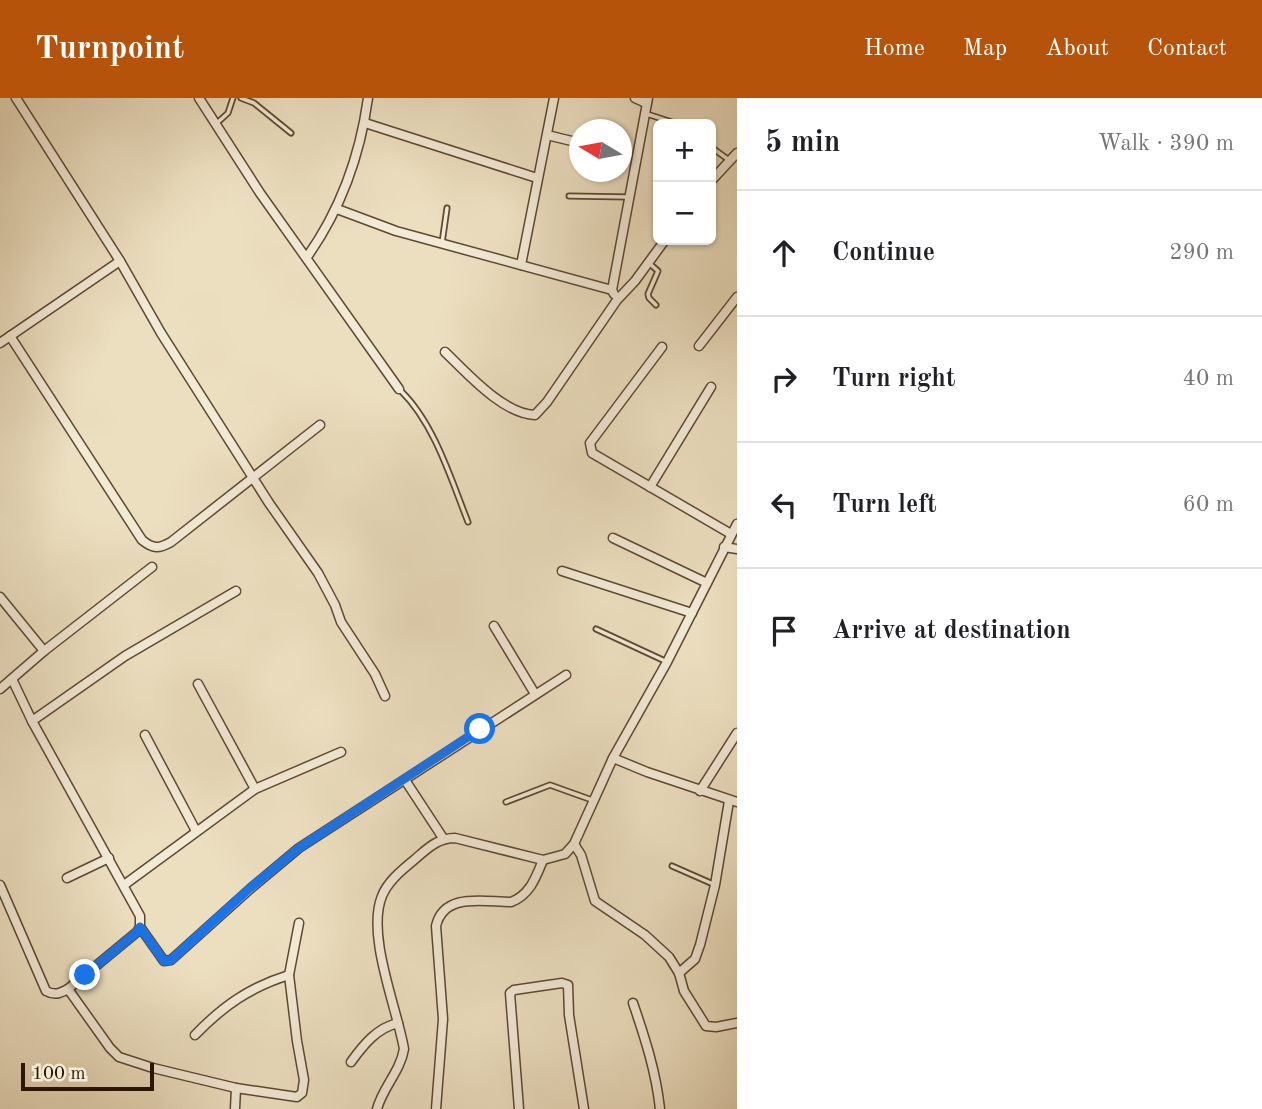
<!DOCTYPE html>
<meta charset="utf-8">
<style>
body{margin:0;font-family:"Old Standard TT",serif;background:#f6f6f6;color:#202124}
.controls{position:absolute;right:21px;top:21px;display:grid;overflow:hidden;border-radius:10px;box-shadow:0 2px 5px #0004}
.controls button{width:63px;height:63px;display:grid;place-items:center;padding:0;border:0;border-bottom:2px solid #e0e0e0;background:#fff;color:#202124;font:35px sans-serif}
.compass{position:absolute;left:569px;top:21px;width:63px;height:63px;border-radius:50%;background:#fff;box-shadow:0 2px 5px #0004;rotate:280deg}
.scale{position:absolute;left:21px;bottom:18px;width:133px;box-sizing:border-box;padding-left:7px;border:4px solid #2b1701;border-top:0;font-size:19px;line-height:24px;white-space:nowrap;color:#2b1701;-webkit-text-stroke:5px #f3ead6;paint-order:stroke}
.stop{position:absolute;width:21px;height:21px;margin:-16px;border:5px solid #1a73e8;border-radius:50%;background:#fff}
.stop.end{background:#1a73e8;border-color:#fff;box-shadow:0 2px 7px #0008}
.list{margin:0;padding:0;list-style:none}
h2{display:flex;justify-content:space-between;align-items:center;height:91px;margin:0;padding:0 28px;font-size:30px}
h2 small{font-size:23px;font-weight:400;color:#757577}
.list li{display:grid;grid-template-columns:46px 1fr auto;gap:21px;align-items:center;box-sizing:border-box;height:126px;padding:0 28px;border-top:2px solid #e0e0e0}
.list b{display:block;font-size:26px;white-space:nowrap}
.list em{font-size:23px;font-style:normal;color:#757577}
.icon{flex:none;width:38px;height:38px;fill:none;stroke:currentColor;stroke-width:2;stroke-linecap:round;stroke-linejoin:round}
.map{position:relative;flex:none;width:737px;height:1011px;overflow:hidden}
header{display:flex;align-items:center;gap:42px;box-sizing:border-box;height:98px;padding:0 35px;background:#b45309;color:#fff}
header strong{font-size:33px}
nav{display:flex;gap:38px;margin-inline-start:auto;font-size:24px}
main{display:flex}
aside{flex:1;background:#fff}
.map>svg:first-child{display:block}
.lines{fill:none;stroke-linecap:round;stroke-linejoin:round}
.service-casing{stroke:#5b4931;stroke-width:7}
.minor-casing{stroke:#5b4931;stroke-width:11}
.service{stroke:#f3ead6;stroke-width:3.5}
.minor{stroke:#f3ead6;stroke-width:8}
.route{stroke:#1a73e8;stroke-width:9}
</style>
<header>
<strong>Turnpoint</strong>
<nav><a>Home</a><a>Map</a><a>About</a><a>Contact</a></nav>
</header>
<main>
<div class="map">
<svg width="737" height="1011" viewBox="0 0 737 1011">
<rect width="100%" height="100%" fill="#ecdfc0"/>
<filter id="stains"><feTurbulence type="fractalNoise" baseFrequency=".00286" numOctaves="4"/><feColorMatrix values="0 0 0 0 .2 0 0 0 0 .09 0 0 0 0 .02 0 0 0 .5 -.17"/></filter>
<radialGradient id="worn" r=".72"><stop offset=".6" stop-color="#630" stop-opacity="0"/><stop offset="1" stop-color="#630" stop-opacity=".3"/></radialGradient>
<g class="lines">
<g class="service-casing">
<g id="service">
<polyline points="241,0 254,5 291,35"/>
<polyline points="647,16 678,26"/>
<polyline points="217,25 228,15 233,0"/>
<polyline points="711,49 729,62"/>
<polyline points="569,98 628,99"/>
<polyline points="442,145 447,110"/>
<polyline points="650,166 658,173 648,196 649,200 656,207"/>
<path d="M401,293C434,325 451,381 468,424"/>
<polyline points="596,531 665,563"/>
<polyline points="506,704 550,687 592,702"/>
<polyline points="672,768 713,786"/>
</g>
</g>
<g class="minor-casing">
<g id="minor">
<polyline points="16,0 120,163 161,235 269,405 318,475 335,507 341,524 375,576 385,598"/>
<polyline points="199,0 260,95 399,291"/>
<polyline points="635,0 646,5"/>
<polyline points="365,25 537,80"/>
<polyline points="547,37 580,45"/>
<polyline points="711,83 737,55"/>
<polyline points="337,111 396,133 612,192"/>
<path d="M307,159C341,111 360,58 368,0"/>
<polyline points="521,167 554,0"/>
<polyline points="614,196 612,192 648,0"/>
<path d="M10,238L142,442C153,451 159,451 171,444L320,327"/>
<polyline points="0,245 120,163"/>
<polyline points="699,248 737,199"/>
<polyline points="662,249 590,345 592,355 731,436"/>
<path d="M445,254C467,275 503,316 535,317L547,304L617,202L635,183L665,142"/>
<polyline points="650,389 711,289"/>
<polyline points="613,440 707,485"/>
<polyline points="724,449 737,451"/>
<polyline points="562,473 692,515"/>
<polyline points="0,499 44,553"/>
<polyline points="494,528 535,596"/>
<polyline points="198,586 255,691"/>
<polyline points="0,591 44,553 152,469"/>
<polyline points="32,623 125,558 236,493"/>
<polyline points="145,637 196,733"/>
<polyline points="613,660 647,674 737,704"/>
<polyline points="405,682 443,740"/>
<polyline points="700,693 737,635"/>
<polyline points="574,746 581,757 595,803 645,837 669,859 679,875 684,893 706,928 716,929 737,925"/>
<polyline points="67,780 109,760"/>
<path d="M0,787L46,893C55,898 60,895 68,891L137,834L140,829V818L32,623L12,581"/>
<polyline points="124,787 255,691 341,654"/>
<polyline points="140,829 164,863 171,862 250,791 299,750 566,577"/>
<polyline points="679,875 695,861 700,847 715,787 729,703"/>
<polyline points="68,891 110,950 119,959 153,970 236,990 297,999 302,995 304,982 297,943 289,877 299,825"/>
<path d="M633,905C645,940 656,974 660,1011"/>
<path d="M195,937C223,908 250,889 289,877"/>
<path d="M351,964C364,946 377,930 398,925"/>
<polyline points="235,1011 236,990"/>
<path d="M377,1011C383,989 400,974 404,951C397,910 366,837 382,798C388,783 402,772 414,762C427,751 437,740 455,740L543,762L565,756L574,746L613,660L667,564L737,426"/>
<path d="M436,1011L443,921L436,828C444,794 484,804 511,804C530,797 536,779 543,762"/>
<polyline points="519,1011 510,895 514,892 562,885 568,887 569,917 584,1011"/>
</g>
</g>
<use href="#service" class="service"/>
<use href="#minor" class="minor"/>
</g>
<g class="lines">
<polyline class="route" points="85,877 137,834 140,829 164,863 171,862 250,790 299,750 480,631"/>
</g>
<rect width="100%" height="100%" filter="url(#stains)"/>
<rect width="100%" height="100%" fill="url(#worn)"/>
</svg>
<div class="controls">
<button>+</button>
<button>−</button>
</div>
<svg class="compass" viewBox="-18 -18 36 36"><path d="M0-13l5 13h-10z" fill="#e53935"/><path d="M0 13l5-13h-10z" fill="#757577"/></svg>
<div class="scale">100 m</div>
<div class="stop" style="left:480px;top:631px"></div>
<div class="stop end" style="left:85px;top:877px"></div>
</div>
<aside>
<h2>5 min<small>Walk · 390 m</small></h2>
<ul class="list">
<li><svg class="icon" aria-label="ahead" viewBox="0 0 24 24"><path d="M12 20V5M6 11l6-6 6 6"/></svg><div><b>Continue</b></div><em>290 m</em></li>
<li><svg class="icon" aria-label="right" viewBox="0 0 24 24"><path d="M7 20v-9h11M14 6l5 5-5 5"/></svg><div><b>Turn right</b></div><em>40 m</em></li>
<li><svg class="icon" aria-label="left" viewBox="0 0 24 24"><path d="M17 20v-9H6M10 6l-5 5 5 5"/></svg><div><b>Turn left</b></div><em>60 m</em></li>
<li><svg class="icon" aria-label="arrive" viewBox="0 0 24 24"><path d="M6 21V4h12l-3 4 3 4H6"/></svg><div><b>Arrive at destination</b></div></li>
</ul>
</aside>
</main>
